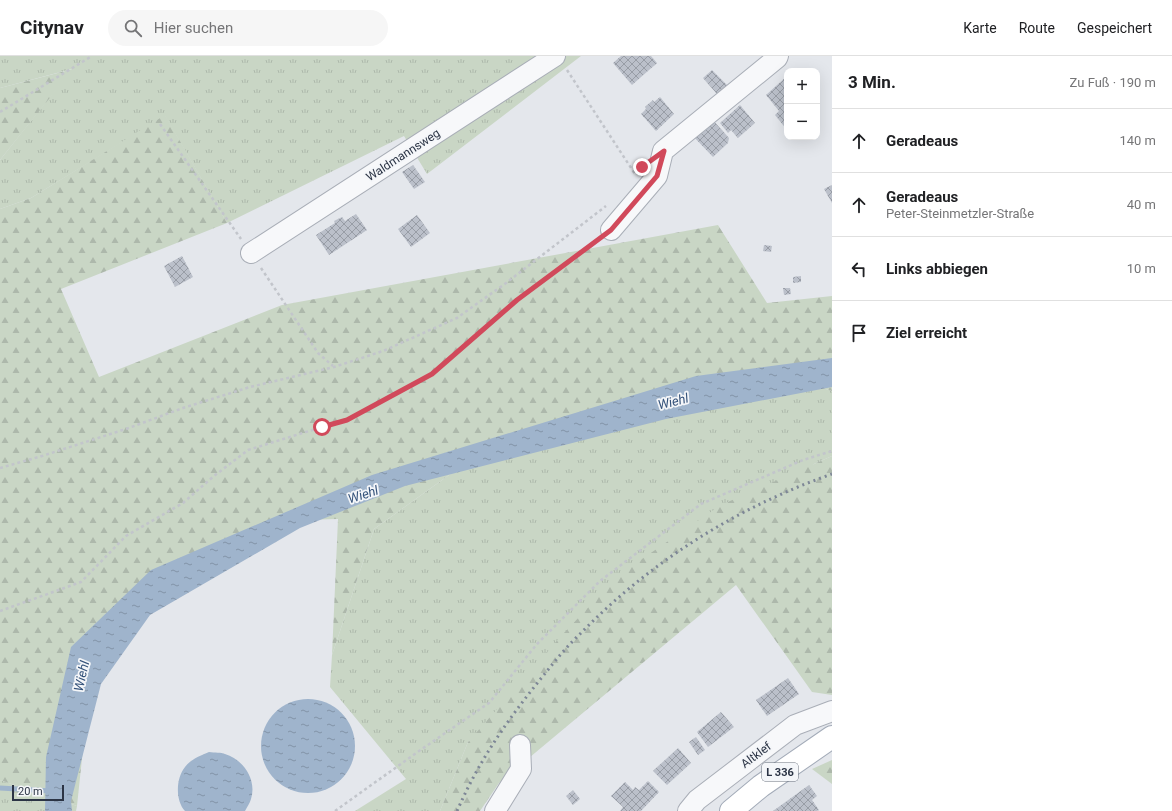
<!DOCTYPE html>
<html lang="de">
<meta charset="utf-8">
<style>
body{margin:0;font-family:Roboto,sans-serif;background:#f6f6f6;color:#202124}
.controls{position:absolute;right:12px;top:12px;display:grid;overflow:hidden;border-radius:8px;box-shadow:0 4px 16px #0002}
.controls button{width:36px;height:36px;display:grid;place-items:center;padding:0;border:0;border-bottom:1px solid #e0e0e0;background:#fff;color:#202124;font:20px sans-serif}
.scale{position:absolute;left:12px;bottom:10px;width:52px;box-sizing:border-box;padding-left:4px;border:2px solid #2b3445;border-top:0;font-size:11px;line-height:14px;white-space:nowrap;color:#2b3445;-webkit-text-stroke:3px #f4f6f9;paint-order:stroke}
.stop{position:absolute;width:12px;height:12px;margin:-9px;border:3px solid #d1495b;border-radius:50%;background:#fff}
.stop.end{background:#d1495b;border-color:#fff;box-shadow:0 1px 4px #0008}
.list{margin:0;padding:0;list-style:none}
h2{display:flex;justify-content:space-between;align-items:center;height:52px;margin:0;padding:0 16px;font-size:17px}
h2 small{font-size:13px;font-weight:400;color:#757577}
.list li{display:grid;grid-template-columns:26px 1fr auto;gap:12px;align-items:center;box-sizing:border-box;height:64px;padding:0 16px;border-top:1px solid #e0e0e0}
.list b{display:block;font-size:15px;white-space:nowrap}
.list p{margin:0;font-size:13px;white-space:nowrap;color:#757577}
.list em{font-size:13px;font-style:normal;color:#757577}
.icon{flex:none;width:22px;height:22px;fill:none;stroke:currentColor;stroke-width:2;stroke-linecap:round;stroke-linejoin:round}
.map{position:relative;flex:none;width:832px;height:755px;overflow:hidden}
header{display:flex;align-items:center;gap:24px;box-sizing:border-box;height:56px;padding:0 20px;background:#fff;border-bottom:1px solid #e0e0e0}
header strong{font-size:19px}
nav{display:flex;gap:22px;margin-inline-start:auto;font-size:14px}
.search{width:280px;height:36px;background:#f6f6f6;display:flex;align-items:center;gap:10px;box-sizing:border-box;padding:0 14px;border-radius:22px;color:#757577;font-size:15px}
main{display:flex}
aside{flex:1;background:#fff}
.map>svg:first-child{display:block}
.grass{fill:url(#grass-tufts)}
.forest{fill:url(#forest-firs)}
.water{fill:url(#water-ripples)}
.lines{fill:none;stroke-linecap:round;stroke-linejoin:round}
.stream{stroke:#9fb4cc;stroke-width:5}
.building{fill:url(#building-cross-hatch)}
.minor-casing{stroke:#a9aeb7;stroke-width:22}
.major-casing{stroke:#a3abb8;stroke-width:24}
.path{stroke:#c2c5cb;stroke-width:2.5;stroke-dasharray:3 3;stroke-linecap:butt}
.minor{stroke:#f7f8fa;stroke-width:20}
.major{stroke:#fff;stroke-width:22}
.rail{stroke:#7d8696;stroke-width:3;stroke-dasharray:2 4;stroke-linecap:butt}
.route{stroke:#d1495b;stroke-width:5}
.labels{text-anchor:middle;stroke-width:3.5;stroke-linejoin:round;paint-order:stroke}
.shield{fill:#f4f6f9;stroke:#676e7b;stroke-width:1}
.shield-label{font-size:11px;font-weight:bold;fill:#2b3445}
.street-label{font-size:12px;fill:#2b3445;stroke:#f4f6f9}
.water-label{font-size:13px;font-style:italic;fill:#34527a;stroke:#f4f6f9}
</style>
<header>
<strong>Citynav</strong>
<div class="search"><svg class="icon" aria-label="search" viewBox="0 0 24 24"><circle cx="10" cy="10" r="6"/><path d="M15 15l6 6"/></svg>Hier suchen</div>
<nav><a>Karte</a><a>Route</a><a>Gespeichert</a></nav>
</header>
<main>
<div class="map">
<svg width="832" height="755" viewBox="0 0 832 755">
<defs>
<pattern id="grass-tufts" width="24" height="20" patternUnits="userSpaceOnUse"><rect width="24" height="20" fill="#c9d6c5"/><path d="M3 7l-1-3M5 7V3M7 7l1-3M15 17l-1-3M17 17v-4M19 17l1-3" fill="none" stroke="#adb8ab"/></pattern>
<pattern id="forest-firs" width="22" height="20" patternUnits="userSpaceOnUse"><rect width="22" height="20" fill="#c9d6c5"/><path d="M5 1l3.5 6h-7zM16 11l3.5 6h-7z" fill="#adb8ab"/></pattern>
<pattern id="water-ripples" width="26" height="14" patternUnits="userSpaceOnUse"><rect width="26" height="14" fill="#9fb4cc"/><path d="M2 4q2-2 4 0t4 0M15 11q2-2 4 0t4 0" fill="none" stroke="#8293a7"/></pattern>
<pattern id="building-cross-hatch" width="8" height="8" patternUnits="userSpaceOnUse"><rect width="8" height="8" fill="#bbc0ca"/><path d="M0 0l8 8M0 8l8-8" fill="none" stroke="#989da6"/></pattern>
</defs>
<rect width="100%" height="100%" fill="#e4e7ec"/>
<g class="grass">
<polygon points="0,0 581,0 427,118 404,80 227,167 165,60 31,142 0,153 0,104 72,13 0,32"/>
<polygon points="805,326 832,335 832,400 814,408 468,686 440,755 355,755 406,723 330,631 332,599 374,473 488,391"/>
<polygon points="0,724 77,750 76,755 0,755"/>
</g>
<g class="forest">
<polygon points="73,13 0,104 0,32"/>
<polygon points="165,59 227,167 61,233 99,321 282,249 718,169 767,247 832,240 832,335 805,326 488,391 374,473 332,599 338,463 303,464 182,523 104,596 87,655 77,750 0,724 0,153 31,142"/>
<polygon points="832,400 832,639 812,636 736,529 499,727 480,755 440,755 468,686 563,578 620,518 721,449"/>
<polygon points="832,704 832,728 812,713"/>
</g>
<g class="water">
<polygon points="832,302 832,331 666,363 405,430 300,472 150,559 101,628 71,745 72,755 45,755 46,701 71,591 151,514 372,419 696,320"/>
<circle cx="308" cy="690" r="47"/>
<path d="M209,696C215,697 221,696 225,698C244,704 257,724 251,743C250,747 247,751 245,755H185C175,744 176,722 185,711C191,703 200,700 209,696Z"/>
</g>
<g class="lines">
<polyline class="stream" points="0,732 51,735"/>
</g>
<g class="building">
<polygon points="621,0 651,0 657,7 632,29 613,7"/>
<polygon points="712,14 727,29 717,38 703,22"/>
<polygon points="787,20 787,74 775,59 779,55 766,39"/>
<polygon points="660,41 674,58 656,75 641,58 646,53 645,51 653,44 654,46"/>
<polygon points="740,49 755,67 738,82 731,74 728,77 720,67"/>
<polygon points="710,61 729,82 728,87 713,101 691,78"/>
<polygon points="413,109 425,126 414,133 402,116"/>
<polygon points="832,129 832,147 824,133"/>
<polygon points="356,158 367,174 329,199 316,179 335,167 334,165 342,161 345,165"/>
<polygon points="417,159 430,177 411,191 398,173"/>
<polygon points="764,189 772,190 771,196 763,195"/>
<polygon points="182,200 193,221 175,231 164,210"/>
<polygon points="801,220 801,226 793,227 793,221"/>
<polygon points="783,232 790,232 791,238 784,239"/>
<polygon points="788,622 799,638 767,660 756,644"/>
<polygon points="721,656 734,671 708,691 697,676"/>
<polygon points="696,681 705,694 698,699 689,686"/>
<polygon points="678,692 691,707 667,729 653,715"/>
<polygon points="648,725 659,736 641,755 620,755 623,751 611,740 625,726 633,734 635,731 639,734"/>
<polygon points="809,729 817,740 812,744 819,754 817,755 773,755"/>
<polygon points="573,734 580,743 573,749 566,740"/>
</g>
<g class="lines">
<g class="minor-casing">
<g id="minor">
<polyline points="611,174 657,120 663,95 777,2 778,0"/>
<polyline points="251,197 555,0"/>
<polyline points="495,755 521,713 520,689"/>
<polyline points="688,755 697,744 795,669 832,655"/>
</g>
</g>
<g class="major-casing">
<polyline id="major" points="731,755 761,730 832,681"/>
</g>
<g class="path">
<polyline points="567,14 635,118"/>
<polyline points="0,56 92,0"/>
<polyline points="160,68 241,183"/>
<polyline points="261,212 318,297 333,310"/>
<polyline points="0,412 42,400 126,373 183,352 250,331 334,311 383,295 457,262 506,227 606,150"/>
<polyline points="0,555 81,526 126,480 183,447 214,420 248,394 322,371 347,365 432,318 517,244 598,184"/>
<polyline points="335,755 419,695 489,647 537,588 600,525 701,448 803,404 832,395"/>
</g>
<use href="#minor" class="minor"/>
<use href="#major" class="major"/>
<path class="rail" d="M457,755C462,744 467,733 473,722C492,686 517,652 543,620C555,605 567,590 581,577C651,505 738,451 832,418"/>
</g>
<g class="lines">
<polyline class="route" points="322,371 347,364 432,318 517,244 611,174 657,120 664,95 642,111"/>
</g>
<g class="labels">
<rect class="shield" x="762" y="707" width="36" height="18" rx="3"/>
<g class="shield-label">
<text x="780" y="720">L 336</text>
</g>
<g class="street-label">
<text transform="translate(403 99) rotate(-33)" y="4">Waldmannsweg</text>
<text transform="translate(756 699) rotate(-37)" y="4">Altklef</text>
</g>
<g class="water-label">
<text transform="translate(673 345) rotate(-14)" y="5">Wiehl</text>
<text transform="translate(363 438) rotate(-18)" y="5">Wiehl</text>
<text transform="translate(81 620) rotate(-77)" y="5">Wiehl</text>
</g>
</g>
</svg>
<div class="controls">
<button>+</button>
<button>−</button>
</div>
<div class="scale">20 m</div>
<div class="stop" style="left:322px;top:371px"></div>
<div class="stop end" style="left:642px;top:111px"></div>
</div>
<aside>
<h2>3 Min.<small>Zu Fuß · 190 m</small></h2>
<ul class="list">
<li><svg class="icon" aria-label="ahead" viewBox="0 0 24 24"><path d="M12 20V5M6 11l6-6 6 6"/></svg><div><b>Geradeaus</b></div><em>140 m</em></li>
<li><svg class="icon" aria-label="ahead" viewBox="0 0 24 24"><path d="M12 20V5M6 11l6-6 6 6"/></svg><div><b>Geradeaus</b><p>Peter-Steinmetzler-Straße</p></div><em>40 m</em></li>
<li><svg class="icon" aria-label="left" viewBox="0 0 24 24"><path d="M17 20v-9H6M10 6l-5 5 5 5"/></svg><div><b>Links abbiegen</b></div><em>10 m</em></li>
<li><svg class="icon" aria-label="arrive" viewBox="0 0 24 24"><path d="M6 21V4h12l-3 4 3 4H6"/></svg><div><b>Ziel erreicht</b></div></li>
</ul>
</aside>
</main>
